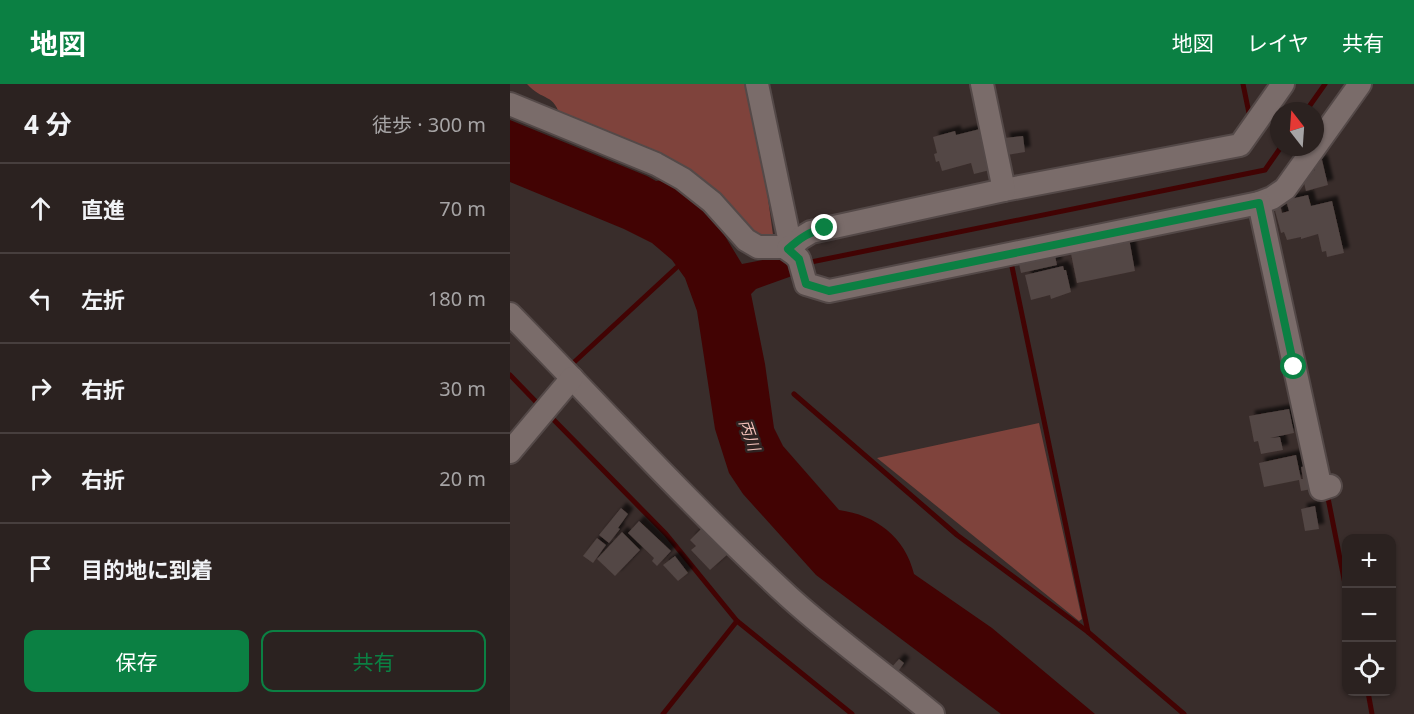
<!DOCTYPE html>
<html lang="ja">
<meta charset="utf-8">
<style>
body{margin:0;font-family:"Noto Sans","Noto Sans JP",sans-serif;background:#372f2d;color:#f1f3f6}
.controls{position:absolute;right:18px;bottom:18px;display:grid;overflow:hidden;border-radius:12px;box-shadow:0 2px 4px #0004}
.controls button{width:54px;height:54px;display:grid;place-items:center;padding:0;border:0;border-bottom:2px solid #473f3e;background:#2b2220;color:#f1f3f6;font:30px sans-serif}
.compass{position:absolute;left:760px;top:18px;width:54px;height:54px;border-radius:50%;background:#2b2220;box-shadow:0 2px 4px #0004;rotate:343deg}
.stop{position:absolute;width:18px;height:18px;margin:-14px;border:4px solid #0b8043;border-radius:50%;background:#fff}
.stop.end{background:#0b8043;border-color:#fff;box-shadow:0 2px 6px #0008}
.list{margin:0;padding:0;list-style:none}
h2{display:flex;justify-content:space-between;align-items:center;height:78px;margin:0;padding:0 24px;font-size:26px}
h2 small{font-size:20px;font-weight:400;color:#a6a4a5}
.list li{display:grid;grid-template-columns:39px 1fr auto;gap:18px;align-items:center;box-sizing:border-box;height:90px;padding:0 24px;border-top:2px solid #473f3e}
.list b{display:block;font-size:22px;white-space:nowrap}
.list em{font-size:20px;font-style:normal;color:#a6a4a5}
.actions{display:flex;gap:12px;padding:18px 24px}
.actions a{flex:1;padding:14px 0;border:2px solid #0b8043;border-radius:12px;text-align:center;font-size:21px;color:#0b8043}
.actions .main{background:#0b8043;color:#fff}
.icon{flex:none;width:33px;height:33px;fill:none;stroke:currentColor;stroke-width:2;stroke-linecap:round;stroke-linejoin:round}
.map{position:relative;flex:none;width:904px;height:630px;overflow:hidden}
header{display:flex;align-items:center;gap:36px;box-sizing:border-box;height:84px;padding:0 30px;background:#0b8043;color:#fff}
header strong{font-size:28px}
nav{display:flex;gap:33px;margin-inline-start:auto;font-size:21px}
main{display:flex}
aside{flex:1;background:#2b2220}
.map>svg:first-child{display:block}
.green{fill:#7f433c}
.water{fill:#420303}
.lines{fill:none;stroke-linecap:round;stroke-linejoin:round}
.stream{stroke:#420303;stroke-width:5}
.building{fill:#534644;filter:url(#shadow)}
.minor-casing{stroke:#544948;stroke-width:26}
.minor{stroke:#7a6c6a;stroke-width:22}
.route{stroke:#0b8043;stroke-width:8}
.labels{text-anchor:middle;stroke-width:5;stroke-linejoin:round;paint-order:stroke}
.water-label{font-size:16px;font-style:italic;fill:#f0beb7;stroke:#2f2322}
</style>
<header>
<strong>地図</strong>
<nav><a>地図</a><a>レイヤ</a><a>共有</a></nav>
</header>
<main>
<aside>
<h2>4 分<small>徒歩 · 300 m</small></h2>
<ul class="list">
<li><svg class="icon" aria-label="ahead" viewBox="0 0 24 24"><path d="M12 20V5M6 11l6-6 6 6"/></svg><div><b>直進</b></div><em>70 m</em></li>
<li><svg class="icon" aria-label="left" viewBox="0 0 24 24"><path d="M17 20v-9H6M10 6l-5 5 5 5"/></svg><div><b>左折</b></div><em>180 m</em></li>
<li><svg class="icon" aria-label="right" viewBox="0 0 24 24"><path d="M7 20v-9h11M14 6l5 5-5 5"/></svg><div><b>右折</b></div><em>30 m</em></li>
<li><svg class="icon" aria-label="right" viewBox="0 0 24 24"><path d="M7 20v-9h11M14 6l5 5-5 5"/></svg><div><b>右折</b></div><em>20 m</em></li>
<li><svg class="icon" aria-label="arrive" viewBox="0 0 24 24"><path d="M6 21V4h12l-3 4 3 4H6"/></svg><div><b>目的地に到着</b></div></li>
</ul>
<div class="actions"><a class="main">保存</a><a>共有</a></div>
</aside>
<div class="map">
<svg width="904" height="630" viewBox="0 0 904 630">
<defs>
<filter id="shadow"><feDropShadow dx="5.5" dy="-5.5" stdDeviation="1.5" flood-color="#0009"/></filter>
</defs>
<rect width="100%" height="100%" fill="#392d2b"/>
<g class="green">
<path d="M17,0H236L256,100L264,158L249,157L224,133L51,35C44,8 33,18 17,0Z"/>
<polygon points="529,339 572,535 569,537 367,374"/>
</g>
<path class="water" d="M0,36L137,92L146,97L153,96L183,117L210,144L232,180L274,172L283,179L282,192L246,205L241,210L255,280L264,344L273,362L329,426C366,431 395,453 404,490L482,544L585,630H491L306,491L233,410L219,389L205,345L187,227L175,194L162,176L142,159L114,145L0,98Z"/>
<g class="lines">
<g class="stream">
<polyline points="733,0 740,34"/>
<polyline points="796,27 815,0"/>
<polyline points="501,178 578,548 674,630"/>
<polyline points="296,179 755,86 771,63"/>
<polyline points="60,282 166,184"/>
<polyline points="0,291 30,322"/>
<polyline points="284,310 447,451 578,548"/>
<polyline points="39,331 156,450 227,537 342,630"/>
<polyline points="817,409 836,505"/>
<polyline points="858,608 862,630"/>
<polyline points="153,630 227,537"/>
</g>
</g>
<g class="building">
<polygon points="470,45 480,86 464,90 461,79 432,87 429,77 426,78 424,70 427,69 423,53 445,47 446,51"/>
<polygon points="513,52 515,68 497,71 494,54"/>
<polygon points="812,76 818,101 796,107 793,95 799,88 805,86 804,79"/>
<polygon points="798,111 801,122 822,117 834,169 817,173 816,167 812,168 808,150 791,155 791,153 777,156 774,148 771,149 764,123 770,121 772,129 779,127 776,116"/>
<polygon points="619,154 625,187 567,199 560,165"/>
<polygon points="544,167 547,181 511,189 508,175"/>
<polygon points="553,182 554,186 556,186 561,208 541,215 540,211 521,216 515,191"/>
<polygon points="779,325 784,349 760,354 770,353 773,366 751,370 748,357 744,358 739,332"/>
<polygon points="786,371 791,395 793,395 791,383 802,381 807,404 791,407 789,396 754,403 749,379"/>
<polygon points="805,422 809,445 795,447 791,425"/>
<polygon points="111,424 118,430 108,444 110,445 99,459 89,451"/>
<polygon points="129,437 161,467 147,482 142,477 144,474 118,449"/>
<polygon points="193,443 218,470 200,486 181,466 186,462 180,456"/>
<polygon points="112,448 130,466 105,492 87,475"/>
<polygon points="87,454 96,461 83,479 73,472"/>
<polygon points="165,472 178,489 168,497 153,481"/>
<polygon points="389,575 394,579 387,589 381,584"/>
</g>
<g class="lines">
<g class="minor-casing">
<g id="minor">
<polyline points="247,0 278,149 286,158"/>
<polyline points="0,20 146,80 173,95 202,118 236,156 248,163 274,163 284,170 289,175 296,200 319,207 749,119 762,114 775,105 850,0"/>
<polyline points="494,106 730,61 773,0"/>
<polyline points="749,119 811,405 820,402"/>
<polyline points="278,165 291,154 301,148 494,106 472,0"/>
<path d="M0,230C92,324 181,422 278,512C324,554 375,590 423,630"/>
<polyline points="0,368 62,294"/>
</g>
</g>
<use href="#minor" class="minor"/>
</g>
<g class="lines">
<path class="route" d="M315,144C299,148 290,154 278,165L289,175L296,200L319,207L749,119L784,283"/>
</g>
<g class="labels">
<g class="water-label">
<text transform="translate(240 351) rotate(71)" y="6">丙川</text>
</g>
</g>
</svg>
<div class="controls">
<button>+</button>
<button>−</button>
<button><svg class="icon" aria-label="locate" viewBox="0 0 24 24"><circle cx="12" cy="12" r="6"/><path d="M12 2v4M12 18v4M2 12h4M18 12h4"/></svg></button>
</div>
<svg class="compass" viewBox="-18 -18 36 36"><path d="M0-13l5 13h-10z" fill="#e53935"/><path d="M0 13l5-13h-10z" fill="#a6a4a5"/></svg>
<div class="stop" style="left:784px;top:283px"></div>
<div class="stop end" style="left:315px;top:144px"></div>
</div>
</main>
